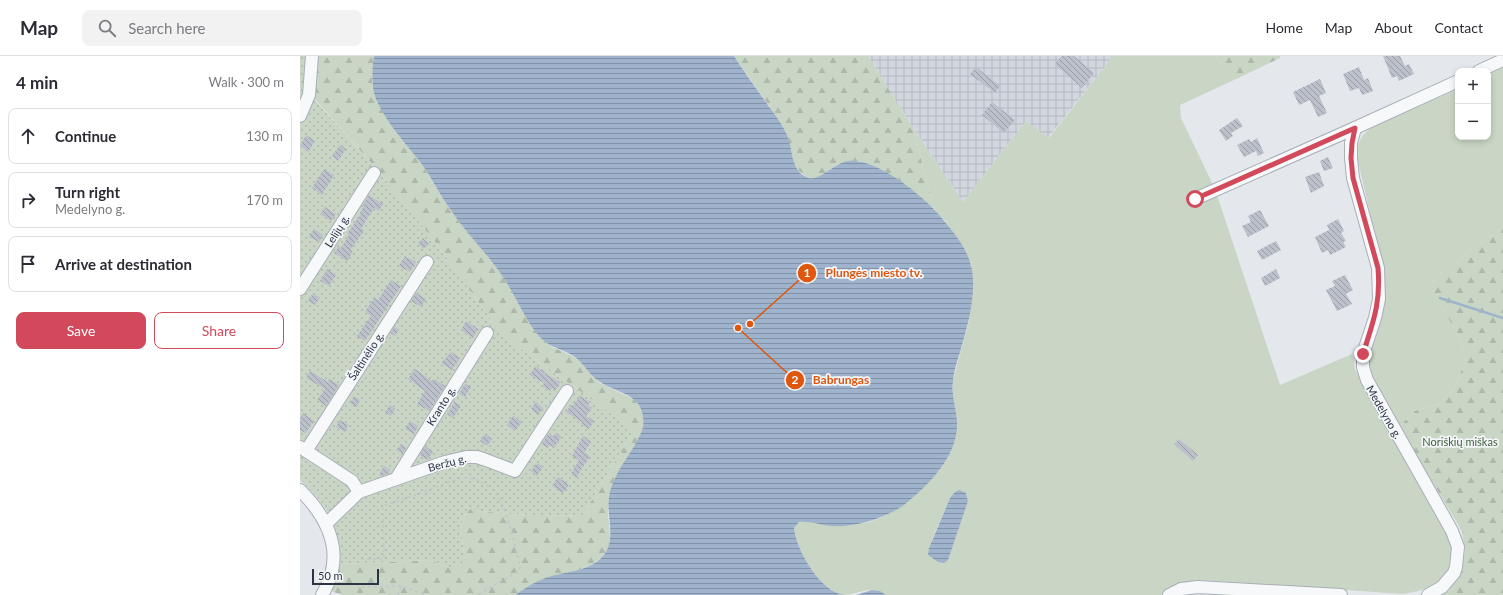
<!DOCTYPE html>
<meta charset="utf-8">
<style>
body{margin:0;font-family:Lato,sans-serif;background:#f2f2f3;color:#2b2b33}
.controls{position:absolute;right:12px;top:12px;display:grid;overflow:hidden;border-radius:8px;box-shadow:0 2px 6px #0003}
.controls button{width:36px;height:36px;display:grid;place-items:center;padding:0;border:0;border-bottom:1px solid #e1e1e2;background:#fff;color:#2b2b33;font:20px sans-serif}
.scale{position:absolute;left:12px;bottom:10px;width:67px;box-sizing:border-box;padding-left:4px;border:2px solid #2b3445;border-top:0;font-size:11px;line-height:14px;white-space:nowrap;color:#2b3445;-webkit-text-stroke:3px #f4f6f9;paint-order:stroke}
.stop{position:absolute;width:12px;height:12px;margin:-9px;border:3px solid #d1495b;border-radius:50%;background:#fff}
.stop.end{background:#d1495b;border-color:#fff;box-shadow:0 1px 4px #0008}
.list{margin:0;padding:0;list-style:none}
h2{display:flex;justify-content:space-between;align-items:center;height:52px;margin:0;padding:0 16px;font-size:17px}
h2 small{font-size:13px;font-weight:400;color:#7c7c81}
.list li{display:grid;grid-template-columns:26px 1fr auto;gap:12px;align-items:center;box-sizing:border-box;height:56px;margin:0 8px 8px;padding:0 8px;border:1px solid #e1e1e2;border-radius:8px}
.list b{display:block;font-size:15px;white-space:nowrap}
.list p{margin:0;font-size:13px;white-space:nowrap;color:#7c7c81}
.list em{font-size:13px;font-style:normal;color:#7c7c81}
.actions{display:flex;gap:8px;padding:12px 16px}
.actions a{flex:1;padding:9px 0;border:1px solid #d1495b;border-radius:8px;text-align:center;font-size:14px;color:#d1495b}
.actions .main{background:#d1495b;color:#fff}
.icon{flex:none;width:22px;height:22px;fill:none;stroke:currentColor;stroke-width:2;stroke-linecap:round;stroke-linejoin:round}
.map{position:relative;flex:none;width:1203px;height:539px;overflow:hidden}
header{display:flex;align-items:center;gap:24px;box-sizing:border-box;height:56px;padding:0 20px;background:#fff;border-bottom:1px solid #e1e1e2}
header strong{font-size:19px}
nav{display:flex;gap:22px;margin-inline-start:auto;font-size:14px}
.search{width:280px;height:36px;background:#f2f2f3;display:flex;align-items:center;gap:10px;box-sizing:border-box;padding:0 14px;border-radius:8px;color:#7c7c81;font-size:15px}
main{display:flex}
aside{flex:1;background:#fff}
.map>svg:first-child{display:block}
.industrial{fill:url(#industrial-grid)}
.green{fill:#c9d6c5;fill-rule:evenodd}
.forest{fill:url(#forest-firs)}
.garden{fill:url(#garden-dots)}
.water{fill:url(#water-rules)}
.lines{fill:none;stroke-linecap:round;stroke-linejoin:round}
.stream{stroke:#9fb4cc;stroke-width:2.5}
.building{fill:url(#building-back-hatch)}
.minor-casing{stroke:#a9aeb7;stroke-width:14}
.path{stroke:#c2c5cb;stroke-width:1.5;stroke-dasharray:3 3;stroke-linecap:butt}
.minor{stroke:#f7f8fa;stroke-width:12}
.route{stroke:#d1495b;stroke-width:5}
.labels{text-anchor:middle;stroke-width:3.5;stroke-linejoin:round;paint-order:stroke}
.street-label{font-size:11px;fill:#2b3445;stroke:#f4f6f9}
.park-label{font-size:11px;fill:#3f6138;stroke:#f4f6f9}
.leader{fill:none;stroke:#df570f;stroke-width:1.5}
.callout-dot{fill:#df570f;stroke:#f4f6f9;stroke-width:1.5}
.mark-label{font-size:12px;text-anchor:middle;font-weight:bold;fill:#fff}
.callout-label{font-size:12px;text-anchor:middle;font-weight:bold;fill:#df570f;stroke:#f4f6f9;stroke-width:3.5;stroke-linejoin:round;paint-order:stroke}
</style>
<header>
<strong>Map</strong>
<div class="search"><svg class="icon" aria-label="search" viewBox="0 0 24 24"><circle cx="10" cy="10" r="6"/><path d="M15 15l6 6"/></svg>Search here</div>
<nav><a>Home</a><a>Map</a><a>About</a><a>Contact</a></nav>
</header>
<main>
<aside>
<h2>4 min<small>Walk · 300 m</small></h2>
<ul class="list">
<li><svg class="icon" aria-label="ahead" viewBox="0 0 24 24"><path d="M12 20V5M6 11l6-6 6 6"/></svg><div><b>Continue</b></div><em>130 m</em></li>
<li><svg class="icon" aria-label="right" viewBox="0 0 24 24"><path d="M7 20v-9h11M14 6l5 5-5 5"/></svg><div><b>Turn right</b><p>Medelyno g.</p></div><em>170 m</em></li>
<li><svg class="icon" aria-label="arrive" viewBox="0 0 24 24"><path d="M6 21V4h12l-3 4 3 4H6"/></svg><div><b>Arrive at destination</b></div></li>
</ul>
<div class="actions"><a class="main">Save</a><a>Share</a></div>
</aside>
<div class="map">
<svg width="1203" height="539" viewBox="0 0 1203 539">
<defs>
<pattern id="industrial-grid" width="8" height="8" patternUnits="userSpaceOnUse"><rect width="8" height="8" fill="#d2d6de"/><path d="M0 4h8M4 0v8" fill="none" stroke="#b4b8c0"/></pattern>
<pattern id="forest-firs" width="22" height="20" patternUnits="userSpaceOnUse"><rect width="22" height="20" fill="#c9d6c5"/><path d="M5 1l3.5 6h-7zM16 11l3.5 6h-7z" fill="#adb8ab"/></pattern>
<pattern id="garden-dots" width="8" height="8" patternUnits="userSpaceOnUse"><rect width="8" height="8" fill="#c9d6c5"/><path d="M2 2h.1M6 6h.1" fill="none" stroke="#adb8ab" stroke-width="1.8" stroke-linecap="round"/></pattern>
<pattern id="water-rules" width="6" height="5" patternUnits="userSpaceOnUse"><rect width="6" height="5" fill="#9fb4cc"/><path d="M0 2.5h6" fill="none" stroke="#8293a7"/></pattern>
<pattern id="building-back-hatch" width="6" height="6" patternUnits="userSpaceOnUse"><rect width="6" height="6" fill="#bbc0ca"/><path d="M-1 5l2 2M0 0l6 6M5-1l2 2" fill="none" stroke="#989da6"/></pattern>
</defs>
<rect width="100%" height="100%" fill="#e4e7ec"/>
<polygon class="industrial" points="568,0 813,0 748,82 726,65 663,146 613,72"/>
<g class="green">
<path d="M813,0H916L934,24L880,49L881,62L915,133L980,329L1052,298L1055,313L1063,327C1080,358 1097,390 1114,420C1122,433 1152,477 1153,489C1153,493 1152,497 1152,501C1148,528 1127,534 1103,538L902,524C884,525 876,529 861,539H586C571,528 559,539 542,539C519,532 496,494 494,472L499,466L507,465L532,470L551,469L569,466L587,459L603,449L626,428L640,413L657,366L653,339V324L669,265L672,237L671,208L666,196L645,165L634,153L613,72L663,146L726,65L749,82ZM666,437L668,445L648,503L632,483L650,442Z"/>
<path d="M1203,12V170L1128,228L1156,275L1166,303L1155,331L1141,347L1115,355L1099,371L1075,328L1070,316V304L1079,196L1057,101C1058,84 1061,78 1076,69L1158,33V81H1188V19Z"/>
</g>
<g class="forest">
<path d="M18,0H74L72,26L150,154L185,196L204,221L233,271L242,283L252,291L271,299L281,306L292,320L300,327L335,344L342,353L344,365L342,376L315,423L309,440L308,457L310,481L309,492L302,501L291,509L278,514L243,523L215,539H42L31,535L30,532L36,522L39,508L130,504L148,511L164,497L161,475L162,463L170,453C207,460 245,459 282,460L334,374L204,281L132,182L73,109L14,42Z"/>
<polygon points="434,0 568,0 613,72 634,153 607,130 560,105 548,105 538,108 521,120 513,123 506,121 498,114 492,104 488,81 481,67"/>
<polygon points="916,0 980,0 980,2 934,24"/>
<polygon points="1203,170 1203,539 1141,539 1148,535 1162,514 1165,496 1162,475 1099,371 1115,355 1141,347 1155,331 1166,303 1156,275 1128,228"/>
</g>
<path class="garden" d="M0,0H18L14,43L73,109L132,182L204,281L334,374L282,460C245,459 207,460 170,453L162,463L161,475L164,497L162,505L157,510L148,511L130,504L39,508C41,472 26,447 0,424Z"/>
<g class="water">
<path d="M74,0H434C443,14 453,28 463,42C471,54 481,65 487,79C493,92 490,113 506,121C518,128 535,106 548,105C577,101 629,144 645,166C655,178 666,192 670,206C678,230 669,266 662,289C659,301 654,313 653,325C651,338 656,351 657,365C659,399 629,429 604,449C586,462 554,472 531,470C520,469 510,465 499,466L494,472C496,494 521,537 545,539H215C224,533 233,527 243,523C262,515 288,517 303,500C317,484 306,460 309,441C313,417 331,399 341,377C344,370 344,363 342,356C338,338 313,335 300,326C288,319 284,306 272,299C262,293 252,292 243,284C228,271 215,238 203,221C187,197 166,177 150,153C139,138 132,122 121,107C106,88 85,65 76,43C71,29 72,14 74,0Z"/>
<polygon points="659,434 666,437 668,445 648,504 644,507 638,506 628,499 629,492 650,442 655,436"/>
<polygon points="572,534 580,535 586,539 556,539"/>
</g>
<g class="lines">
<polyline class="stream" points="1140,242 1203,262"/>
</g>
<g class="building">
<polygon points="762,0 774,0 794,17 782,32 755,8"/>
<polygon points="1083,0 1100,0 1105,10 1109,8 1114,18 1099,25 1097,20 1092,22"/>
<polygon points="676,11 700,30 695,37 670,18"/>
<polygon points="1059,11 1064,24 1068,22 1073,35 1062,39 1059,32 1050,35 1043,18"/>
<polygon points="1020,23 1026,37 1019,40 1027,57 1018,61 1010,44 999,49 993,36"/>
<polygon points="692,46 715,64 704,77 682,59"/>
<polygon points="937,62 943,70 931,77 933,80 926,85 919,74"/>
<polygon points="6,79 15,85 8,96 0,90"/>
<polygon points="957,82 964,97 958,100 956,95 944,101 937,89 949,83 951,86"/>
<polygon points="40,89 46,93 38,105 32,100"/>
<polygon points="1028,101 1033,112 1024,115 1020,105"/>
<polygon points="24,113 34,119 22,139 12,132"/>
<polygon points="1019,116 1024,130 1011,137 1005,121"/>
<polygon points="69,139 83,148 79,155 74,152 61,173 64,175 50,194 53,195 47,205 34,197 39,190 41,192 49,179 47,178 61,158 60,157 64,150 63,149"/>
<polygon points="25,151 36,158 31,165 20,158"/>
<polygon points="960,154 969,170 948,181 942,170 951,166 948,160"/>
<polygon points="1038,163 1044,175 1041,177 1046,185 1043,186 1046,191 1030,199 1028,194 1022,197 1015,181 1029,174 1027,169"/>
<polygon points="14,173 23,179 19,186 9,181"/>
<polygon points="123,182 129,188 123,193 118,187"/>
<polygon points="976,185 981,194 962,204 957,195"/>
<polygon points="105,200 116,206 110,216 99,210"/>
<polygon points="27,213 36,219 29,230 20,225"/>
<polygon points="976,213 980,222 965,230 961,222"/>
<polygon points="1045,219 1053,234 1046,238 1052,248 1037,255 1026,234 1035,230 1032,225"/>
<polygon points="91,224 101,230 65,285 57,280 71,260 65,256 74,242 78,244"/>
<polygon points="13,237 20,242 15,249 8,245"/>
<polygon points="116,237 126,243 121,251 111,245"/>
<polygon points="166,265 178,273 173,282 161,274"/>
<polygon points="94,271 99,274 95,280 90,277"/>
<polygon points="151,296 160,302 152,314 141,307"/>
<polygon points="235,310 245,316 244,317 260,326 256,334 252,332 250,335 242,330 244,327 230,319"/>
<polygon points="115,313 132,325 134,323 145,330 129,355 117,348 125,335 108,323"/>
<polygon points="10,315 28,326 29,323 39,329 26,350 17,344 25,333 6,322"/>
<polygon points="165,328 171,331 165,341 159,338"/>
<polygon points="54,340 60,344 57,351 50,347"/>
<polygon points="280,340 290,346 288,349 292,352 286,360 294,365 289,373 281,368 282,366 266,356 271,349 273,350"/>
<polygon points="155,346 161,350 153,362 147,358"/>
<polygon points="236,346 243,352 238,359 231,353"/>
<polygon points="90,349 95,353 91,360 85,356"/>
<polygon points="3,357 14,365 6,377 0,374 0,362"/>
<polygon points="213,360 222,366 215,375 207,369"/>
<polygon points="40,364 48,369 45,376 36,371"/>
<polygon points="110,365 118,370 114,378 105,373"/>
<polygon points="249,377 253,380 256,377 261,381 254,392 250,389 247,392 242,388"/>
<polygon points="185,378 192,383 187,390 180,385"/>
<polygon points="283,380 291,386 284,397 290,400 276,422 271,418 279,404 272,400"/>
<polygon points="879,383 898,399 893,405 874,388"/>
<polygon points="101,388 106,392 102,398 96,394"/>
<polygon points="125,390 133,396 127,404 120,399"/>
<polygon points="237,407 243,411 237,420 231,415"/>
<polygon points="84,410 90,414 88,418 81,420 79,419"/>
<polygon points="258,421 269,429 263,437 252,430"/>
</g>
<g class="lines">
<g class="minor-casing">
<g id="minor">
<polyline points="1179,15 1203,4"/>
<polyline points="0,60 9,39 12,0"/>
<polyline points="1055,72 1051,87 1051,102 1053,122 1078,212 1079,243 1075,262 1063,298 1063,311 1067,324 1152,475 1158,491 1156,511 1154,517 1142,531 1128,539"/>
<polyline points="895,143 1055,72 1158,25"/>
<polyline points="0,233 74,117"/>
<polyline points="0,391 52,425 59,436 145,406 166,401 177,401 186,404 215,415 267,335"/>
<polyline points="6,395 127,206"/>
<polyline points="96,423 187,277"/>
<path d="M0,434C30,464 46,500 22,539"/>
<polyline points="26,468 59,436"/>
<polyline points="869,539 881,533 898,531 1041,539"/>
</g>
</g>
<g class="path">
<path d="M61,503H84L83,450C98,445 113,440 129,434C140,430 151,424 163,422C177,421 192,430 199,442C210,461 213,485 219,506L220,514L178,539"/>
<polyline points="62,531 102,530 126,539"/>
<polyline points="98,539 101,530"/>
</g>
<use href="#minor" class="minor"/>
</g>
<g class="lines">
<path class="route" d="M895,143L1055,72L1052,87L1051,102L1053,122L1078,212C1081,247 1073,266 1063,298"/>
</g>
<g class="labels">
<g class="street-label">
<text transform="translate(37 175) rotate(-58)" y="4">Lelijų g.</text>
<text transform="translate(66 300) rotate(-57)" y="4">Šaltinėlio g.</text>
<text transform="translate(141 350) rotate(-58)" y="4">Kranto g.</text>
<text transform="translate(1084 356) rotate(60)" y="4">Medelyno g.</text>
<text transform="translate(147 407) rotate(-15)" y="4">Beržų g.</text>
</g>
<g class="park-label">
<text x="1160" y="390">Noriškių miškas</text>
</g>
</g>
<path class="leader" d="M450 268L507 217M438 272L495 324"/>
<g class="callout-dot">
<circle cx="450" cy="268" r="4"/>
<circle cx="438" cy="272" r="4"/>
<circle cx="507" cy="217" r="10"/>
<circle cx="495" cy="324" r="10"/>
</g>
<g class="mark-label">
<text x="507" y="221">1</text>
<text x="495" y="328">2</text>
</g>
<g class="callout-label">
<text x="574" y="221">Plungės miesto tv.</text>
<text x="541" y="328">Babrungas</text>
</g>
</svg>
<div class="controls">
<button>+</button>
<button>−</button>
</div>
<div class="scale">50 m</div>
<div class="stop" style="left:895px;top:143px"></div>
<div class="stop end" style="left:1063px;top:298px"></div>
</div>
</main>
